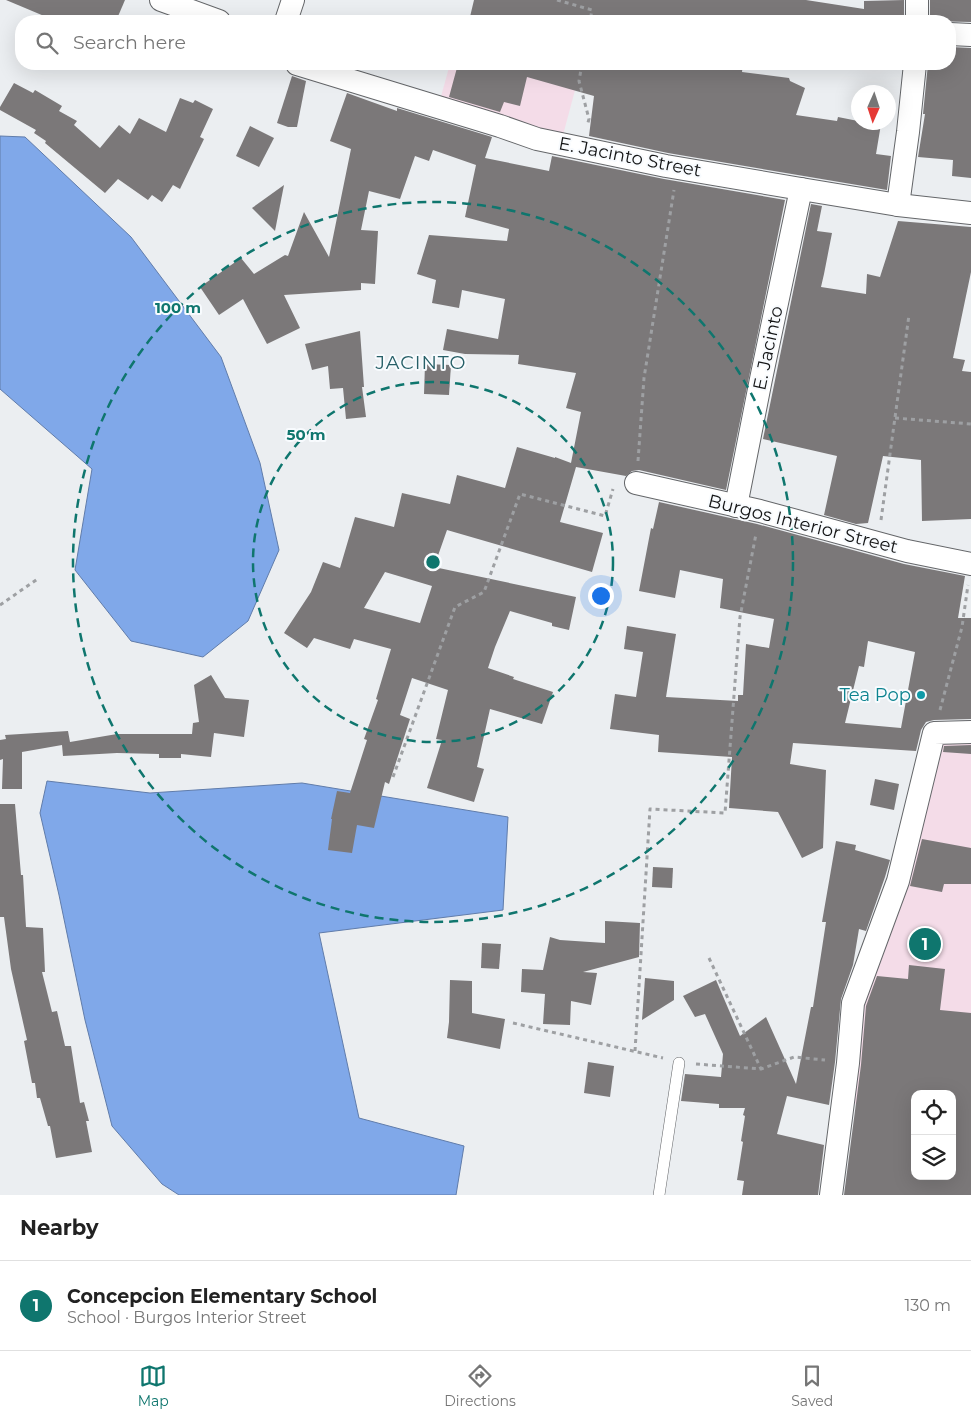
<!DOCTYPE html>
<meta charset="utf-8">
<style>
body{margin:0;font-family:Montserrat,sans-serif;background:#f2f2f2;color:#222}
.controls{position:absolute;right:15px;bottom:15px;display:grid;overflow:hidden;border-radius:10px;box-shadow:0 5px 20px #0002}
.controls button{width:45px;height:45px;display:grid;place-items:center;padding:0;border:0;border-bottom:1px solid #e0e0e0;background:#fff;color:#222;font:25px sans-serif}
.compass{position:absolute;left:851px;top:85px;width:45px;height:45px;border-radius:50%;background:#fff;box-shadow:0 5px 20px #0002;rotate:183deg}
.you{position:absolute;left:600px;top:595px;width:18px;height:18px;margin:-12px;border:4px solid #fff;border-radius:50%;background:#1a73e8;box-shadow:0 0 0 8px #1a73e833}
.badge{display:grid;place-items:center;width:32px;height:32px;border-radius:50%;background:#0f766e;color:#fff;font-size:16px;font-weight:700}
.pin{position:absolute;translate:-50% -50%;border:2px solid #fff;box-shadow:0 1px 5px #0006}
.list{margin:0;padding:0;list-style:none}
h2{display:flex;justify-content:space-between;align-items:center;height:65px;margin:0;padding:0 20px;font-size:21px}
h2 small{font-size:16px;font-weight:400;color:#767676}
.list li{display:grid;grid-template-columns:32px 1fr auto;gap:15px;align-items:center;box-sizing:border-box;height:90px;padding:0 20px;border-top:1px solid #e0e0e0}
.list b{display:block;font-size:19px;white-space:nowrap}
.list p{margin:0;font-size:16px;white-space:nowrap;color:#767676}
.list em{font-size:16px;font-style:normal;color:#767676}
.icon{flex:none;width:28px;height:28px;fill:none;stroke:currentColor;stroke-width:2;stroke-linecap:round;stroke-linejoin:round}
.map{position:relative;flex:none;width:971px;height:1195px;overflow:hidden}
.search{position:absolute;background:#fff;box-shadow:0 5px 20px #0002;left:15px;right:15px;top:15px;height:55px;display:flex;align-items:center;gap:12px;box-sizing:border-box;padding:0 18px;border-radius:20px;color:#767676;font-size:19px}
.sheet{height:155px;background:#fff}
nav{display:flex;justify-content:space-around;align-items:center;box-sizing:border-box;height:70px;border-top:1px solid #e0e0e0;background:#fff;font-size:14px;color:#767676}
nav a{display:grid;justify-items:center;gap:2px}
nav .on{color:#0f766e}
.map>svg:first-child{display:block}
.education{fill:#f4dce8}
.water{fill:#80a8e9;stroke:#607caa}
.building{fill:#7b7879;fill-rule:evenodd}
.lines{fill:none;stroke-linecap:round;stroke-linejoin:round}
.lane-casing{stroke:#646669;stroke-width:12}
.street-casing{stroke:#646669;stroke-width:24}
.path{stroke:#9ea0a3;stroke-width:3;stroke-dasharray:4 4;stroke-linecap:butt}
.lane{stroke:#fff;stroke-width:11}
.street{stroke:#fff;stroke-width:22}
.ring{fill:none;stroke:#0f766e;stroke-width:2.5;stroke-dasharray:9 6}
.culture-dot{fill:#0f9aa8;stroke:#f8fbfe;stroke-width:2}
.labels{text-anchor:middle;stroke-width:4;stroke-linejoin:round;paint-order:stroke}
.street-label{font-size:18px;fill:#141516;stroke:#f8fbfe}
.culture-label{font-size:18px;fill:#0d838f;stroke:#f8fbfe;text-anchor:end}
.neighbourhood-label{font-size:19px;letter-spacing:1px;fill:#265f67;stroke:#f8fbfe}
.centre{fill:#0f766e;stroke:#f8fbfe;stroke-width:2.5}
.ring-label{font-size:15px;text-anchor:middle;font-weight:bold;fill:#0f766e;stroke:#f8fbfe;stroke-width:4;stroke-linejoin:round;paint-order:stroke}
</style>
<div class="map">
<svg width="971" height="1195" viewBox="0 0 971 1195">
<rect width="100%" height="100%" fill="#ebeef1"/>
<g class="education">
<polygon points="450,64 582,64 563,135 440,100"/>
<polygon points="971,735 971,1113 952,1094 915,1094 915,1109 848,1103 857,1004 935,736"/>
</g>
<g class="water">
<polygon points="0,136 25,137 131,237 221,357 260,463 279,550 248,621 203,657 131,641 75,570 92,469 0,389"/>
<polygon points="47,781 150,793 302,783 508,817 503,910 319,933 359,1118 464,1146 456,1195 179,1195 162,1184 112,1126 85,1020 59,895 40,813"/>
</g>
<g class="building">
<polygon points="6,0 125,0 116,21 56,21"/>
<polygon points="474,0 806,0 864,9 864,1 904,0 904,21 469,21"/>
<polygon points="930,0 971,0 971,22 930,21"/>
<polygon points="950,47 971,48 971,178 952,176 953,160 918,157 925,114 923,114 928,64 950,64"/>
<polygon points="458,64 743,64 742,72 789,78 790,81 805,88 796,115 837,121 838,117 858,121 858,122 881,124 876,154 891,156 887,190 668,153 589,136 594,96 527,77 520,106 504,102 500,112 449,97"/>
<polygon points="292,76 306,81 297,127 288,127 277,123"/>
<polygon points="14,83 33,93 35,90 62,106 59,111 77,121 74,125 100,148 119,125 130,134 139,118 166,132 180,98 193,103 195,100 213,109 200,137 204,139 180,189 173,185 162,202 152,195 148,200 118,179 105,193 45,143 46,141 34,133 36,130 0,110 0,107"/>
<path d="M347,93L397,111V108L492,137L485,158L549,171L552,156L664,179L785,200L726,490L639,470L632,471L626,476L576,467L560,522L603,533L592,572L447,530L434,567L576,597L569,630L552,626V623L510,611L495,647L488,668L514,677L513,679L553,692L542,724L490,709L477,767L484,769L474,802L427,788L442,740L436,739L448,690L412,678L400,715L410,719L389,784L385,782L374,828L357,825L352,853L328,850L332,819H331L337,791L350,793L367,740L364,739L378,700L376,699L391,649L354,639L350,649L314,638L307,648L284,633L311,592L323,562L340,568L355,517L394,527L402,493L450,504L457,475L505,488L517,447L555,458V457L571,463L581,412L566,408L576,373L518,364L519,355L465,354L443,350L447,329L498,339L505,299L462,290L459,308L432,303L436,280L417,274L429,235L507,241L509,229L465,217L476,165L433,150L429,161L415,156L400,199L369,191L361,230L378,231L375,284L361,283V290L284,295L300,328L267,344L243,299L219,315L200,287L241,258L254,274L285,255L288,256L304,212L329,257L351,149L330,141ZM385,572L432,586L420,623L364,608Z"/>
<polygon points="250,126 274,138 259,167 236,156"/>
<polygon points="284,185 275,231 252,208"/>
<polygon points="811,204 822,206 817,231 832,233 824,274 821,287 866,294 867,274 880,277 898,221 971,227 971,272 953,358 965,360 962,371 971,372 971,519 922,521 921,460 883,456 868,523 856,524 824,515 837,456 763,439"/>
<polygon points="360,331 364,387 362,387 366,417 346,419 343,388 330,389 328,366 312,370 305,344"/>
<polygon points="425,364 451,365 449,395 424,394"/>
<path d="M659,502L757,524L904,564L965,576L958,618H971V719L934,720L926,722L921,730L916,751L793,743L790,764L826,770L823,848L802,858L778,812L729,808L732,757L658,752L659,735L610,729L615,694L636,697L643,652L624,649L627,626L676,634L666,697L738,701V695H743L746,644L769,648L774,619L720,608L723,579L680,570L675,598L639,591L651,528L653,529ZM868,641L915,652L901,728L845,723L859,666L864,667Z"/>
<polygon points="211,675 225,698 249,700 244,737 214,733 211,757 181,754 181,758 159,758 159,754 117,753 63,756 62,745 22,752 22,789 2,789 3,759 0,760 0,740 6,739 5,735 68,731 70,742 117,734 192,734 193,723 199,722 194,685"/>
<polygon points="971,745 971,754 943,752 944,746"/>
<polygon points="875,779 899,784 894,810 870,805"/>
<polygon points="0,804 15,804 21,875 23,875 26,927 43,928 45,972 42,972 52,1012 57,1011 65,1046 71,1046 80,1103 84,1102 89,1121 86,1121 92,1152 56,1158 50,1126 48,1126 40,1098 37,1098 35,1083 32,1083 24,1041 27,1040 11,969 4,917 0,917"/>
<polygon points="922,839 971,848 971,884 944,884 942,892 910,886"/>
<polygon points="836,841 856,845 855,850 890,860 885,877 866,931 859,929 853,965 841,999 835,1062 829,1105 787,1096 777,1134 824,1145 818,1195 742,1195 744,1181 737,1180 743,1142 741,1141 745,1116 743,1115 745,1108 719,1108 719,1104 681,1101 685,1074 721,1077 723,1054 705,1014 695,1017 683,996 716,980 740,1036 766,1017 796,1084 811,1007 813,1007 826,922 822,922"/>
<polygon points="653,867 673,868 672,888 652,887"/>
<polygon points="605,921 640,923 639,957 583,972 597,973 591,1005 571,1001 570,1025 543,1024 545,994 521,992 522,969 543,970 550,937 560,940 605,943"/>
<polygon points="482,943 501,944 499,969 481,968"/>
<path d="M909,965L945,969L940,1010L971,1013V1195H844L861,1065L866,1006L877,976L908,979ZM915,1094H952V1176H915Z"/>
<polygon points="645,978 674,981 674,1000 642,1020"/>
<polygon points="450,980 472,981 472,1013 505,1019 500,1049 447,1038 449,1022"/>
<polygon points="588,1062 614,1066 610,1097 584,1093"/>
</g>
<g class="lines">
<g class="lane-casing">
<polyline id="lane" points="659,1195 679,1063"/>
</g>
<g class="street-casing">
<g id="street">
<polyline points="161,0 219,21"/>
<polyline points="917,0 917,21"/>
<polyline points="286,21 293,0"/>
<polyline points="950,34 971,35"/>
<polyline points="297,64 500,126 537,139 666,166 801,189 898,205 971,213"/>
<polyline points="898,205 908,132 915,64"/>
<polyline points="636,483 760,511 907,551 971,564"/>
<polyline points="736,506 761,379 801,189"/>
<polyline points="831,1195 848,1063 853,1003 898,881 934,733 971,732"/>
</g>
</g>
<g class="path">
<polyline points="557,0 592,10 590,21"/>
<polyline points="582,64 579,81 589,119 587,126"/>
<polyline points="895,418 971,424"/>
<polyline points="638,461 644,378 674,190"/>
<polyline points="881,520 909,315"/>
<polyline points="0,605 39,578"/>
<polyline points="940,710 962,627 968,585"/>
<polyline points="393,777 455,607 484,592 520,494 605,516 613,489"/>
<polyline points="709,958 761,1069"/>
<polyline points="513,1023 663,1058"/>
<polyline points="635,1051 650,809 725,813 740,617 756,534"/>
<polyline points="696,1064 761,1069 794,1057 825,1060"/>
</g>
<use href="#lane" class="lane"/>
<use href="#street" class="street"/>
</g>
<g class="ring">
<circle cx="433" cy="562" r="180"/>
<circle cx="433" cy="562" r="360"/>
</g>
<circle class="culture-dot" cx="921" cy="695" r="5"/>
<g class="labels">
<g class="street-label">
<text transform="translate(630 157) rotate(11)" y="6">E. Jacinto Street</text>
<text transform="translate(768 348) rotate(-78)" y="6">E. Jacinto</text>
<text transform="translate(803 524) rotate(14)" y="6">Burgos Interior Street</text>
</g>
<g class="culture-label">
<text x="911" y="701">Tea Pop</text>
</g>
<g class="neighbourhood-label">
<text x="421" y="369">JACINTO</text>
</g>
</g>
<circle cx="433" cy="562" r="8" class="centre"/>
<g class="ring-label">
<text x="178" y="313">100 m</text>
<text x="306" y="440">50 m</text>
</g>
</svg>
<div class="controls">
<button><svg class="icon" aria-label="locate" viewBox="0 0 24 24"><circle cx="12" cy="12" r="6"/><path d="M12 2v4M12 18v4M2 12h4M18 12h4"/></svg></button>
<button><svg class="icon" aria-label="layers" viewBox="0 0 24 24"><path d="M12 4l9 5-9 5-9-5zM3 14l9 5 9-5"/></svg></button>
</div>
<svg class="compass" viewBox="-18 -18 36 36"><path d="M0-13l5 13h-10z" fill="#e53935"/><path d="M0 13l5-13h-10z" fill="#767676"/></svg>
<div class="you"></div>
<div class="pin badge" style="left:925px;top:944px">1</div>
<div class="search"><svg class="icon" aria-label="search" viewBox="0 0 24 24"><circle cx="10" cy="10" r="6"/><path d="M15 15l6 6"/></svg>Search here</div>
</div>
<section class="sheet">
<h2>Nearby<small></small></h2>
<ul class="list">
<li><span class="badge">1</span><div><b>Concepcion Elementary School</b><p>School · Burgos Interior Street</p></div><em>130 m</em></li>
</ul>
</section>
<nav>
<a class="on"><svg class="icon" aria-label="map" viewBox="0 0 24 24"><path d="M3 6l6-2 6 2 6-2v14l-6 2-6-2-6 2zM9 4v14M15 6v14"/></svg>Map</a>
<a><svg class="icon" aria-label="directions" viewBox="0 0 24 24"><path d="M12 3l9 9-9 9-9-9zM9 14v-3h6M13 9l2 2-2 2"/></svg>Directions</a>
<a><svg class="icon" aria-label="saved" viewBox="0 0 24 24"><path d="M7 4h10v16l-5-4-5 4z"/></svg>Saved</a>
</nav>
